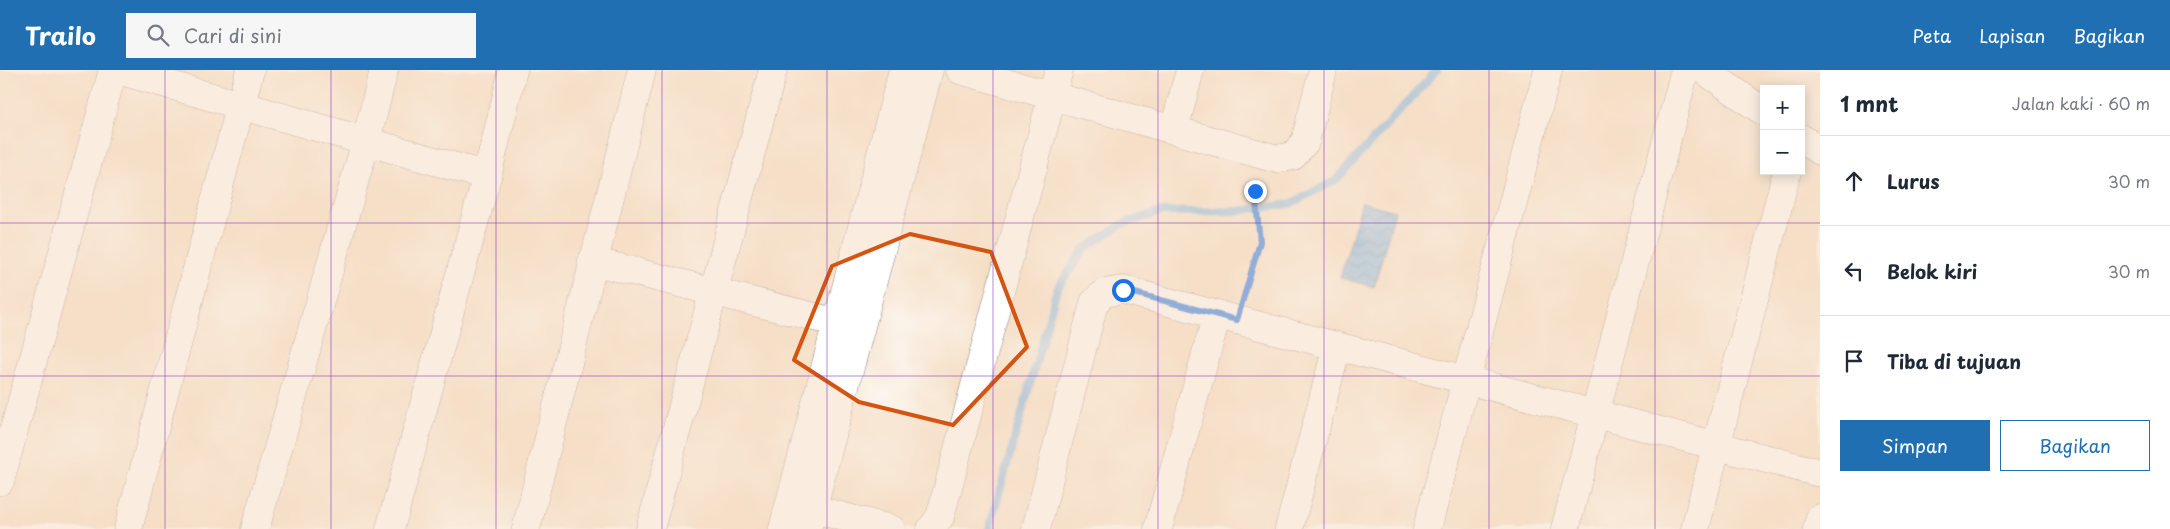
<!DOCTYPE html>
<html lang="id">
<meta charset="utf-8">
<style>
body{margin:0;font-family:"Playpen Sans",sans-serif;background:#f6f6f7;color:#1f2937}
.controls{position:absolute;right:15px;top:15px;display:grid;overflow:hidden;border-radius:0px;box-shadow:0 2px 12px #0003}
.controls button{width:45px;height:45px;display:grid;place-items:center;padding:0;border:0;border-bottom:1px solid #e0e1e3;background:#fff;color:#1f2937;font:25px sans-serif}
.stop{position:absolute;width:15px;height:15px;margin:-11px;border:4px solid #1a73e8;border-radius:50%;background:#fff}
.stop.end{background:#1a73e8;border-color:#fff;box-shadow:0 1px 5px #0008}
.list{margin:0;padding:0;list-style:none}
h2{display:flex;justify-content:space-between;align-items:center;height:65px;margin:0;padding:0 20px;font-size:21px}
h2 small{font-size:16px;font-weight:400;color:#747a83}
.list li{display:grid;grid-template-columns:32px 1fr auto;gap:15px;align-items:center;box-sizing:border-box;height:90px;padding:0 20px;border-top:1px solid #e0e1e3}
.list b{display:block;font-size:19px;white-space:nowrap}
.list em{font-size:16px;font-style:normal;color:#747a83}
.actions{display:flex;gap:10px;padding:15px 20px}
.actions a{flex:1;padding:11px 0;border:1px solid #1f6fb2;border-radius:0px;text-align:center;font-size:18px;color:#1f6fb2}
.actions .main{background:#1f6fb2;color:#fff}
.icon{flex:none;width:28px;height:28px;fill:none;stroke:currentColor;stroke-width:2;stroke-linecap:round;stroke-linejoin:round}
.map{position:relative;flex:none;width:1820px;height:459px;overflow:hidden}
header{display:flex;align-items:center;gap:30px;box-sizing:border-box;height:70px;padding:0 25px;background:#1f6fb2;color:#fff}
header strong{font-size:24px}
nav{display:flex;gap:28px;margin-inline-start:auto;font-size:18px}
.search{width:350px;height:45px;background:#f6f6f7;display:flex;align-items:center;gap:12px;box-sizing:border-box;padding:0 18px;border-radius:0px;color:#747a83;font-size:19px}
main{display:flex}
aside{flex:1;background:#fff}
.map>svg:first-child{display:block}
.water{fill:url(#water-waves);stroke:#4c6a91}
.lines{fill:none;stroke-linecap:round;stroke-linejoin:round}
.stream{stroke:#75b2e7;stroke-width:8}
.minor-casing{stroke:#8c8080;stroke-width:29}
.path{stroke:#8c8080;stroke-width:3;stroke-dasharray:4 4;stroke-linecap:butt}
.minor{stroke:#fff;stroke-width:28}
.route{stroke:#1a73e8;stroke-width:6}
.marked{fill:none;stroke:#d45411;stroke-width:4;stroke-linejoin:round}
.grid{fill:none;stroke:#7b2cbf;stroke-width:1;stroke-opacity:0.55}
</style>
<header>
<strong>Trailo</strong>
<div class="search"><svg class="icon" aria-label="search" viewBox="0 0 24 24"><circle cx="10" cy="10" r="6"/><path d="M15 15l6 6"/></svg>Cari di sini</div>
<nav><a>Peta</a><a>Lapisan</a><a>Bagikan</a></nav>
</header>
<main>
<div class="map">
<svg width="1820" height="459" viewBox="0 0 1820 459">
<defs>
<pattern id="water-waves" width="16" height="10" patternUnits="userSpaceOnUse" patternTransform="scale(1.25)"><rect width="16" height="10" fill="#75b2e7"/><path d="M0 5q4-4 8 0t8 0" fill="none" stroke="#6090bc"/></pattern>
</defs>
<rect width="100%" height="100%" fill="#fff"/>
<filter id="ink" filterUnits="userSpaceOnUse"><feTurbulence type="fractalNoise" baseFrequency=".02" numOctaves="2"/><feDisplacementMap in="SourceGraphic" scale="10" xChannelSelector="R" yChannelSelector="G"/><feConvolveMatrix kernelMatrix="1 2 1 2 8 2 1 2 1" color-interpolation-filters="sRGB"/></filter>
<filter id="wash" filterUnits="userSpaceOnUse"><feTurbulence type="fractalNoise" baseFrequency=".0096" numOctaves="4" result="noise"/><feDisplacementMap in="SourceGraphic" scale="20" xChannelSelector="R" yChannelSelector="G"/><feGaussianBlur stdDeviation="1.12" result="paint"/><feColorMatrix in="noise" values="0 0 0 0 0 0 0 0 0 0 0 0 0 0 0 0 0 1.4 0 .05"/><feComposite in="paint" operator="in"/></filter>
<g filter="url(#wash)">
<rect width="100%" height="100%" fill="#f5dfc6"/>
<polygon class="water" points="1362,132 1395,141 1374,217 1340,208"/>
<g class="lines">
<polyline class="stream" points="989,459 1057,219 1084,179 1122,154 1161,142 1237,141 1290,134 1336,110 1437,0"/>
</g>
</g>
<g filter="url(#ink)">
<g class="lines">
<g class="minor-casing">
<g id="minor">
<polyline points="118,0 487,106"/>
<polyline points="960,0 1277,89 1293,86 1305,72 1323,0"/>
<polyline points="1704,0 1764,42"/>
<polyline points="1174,60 1190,0"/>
<polyline points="1801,68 1820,81"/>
<polyline points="592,191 854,257"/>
<polyline points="0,411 113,0"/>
<polyline points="813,439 891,459"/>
<polyline points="128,459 250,0"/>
<polyline points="255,459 366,71 384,0"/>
<polyline points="390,459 487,106 513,0"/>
<polyline points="526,459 642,0"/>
<polyline points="650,459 773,0"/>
<polyline points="783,459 903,0"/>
<polyline points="807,459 929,0"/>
<polyline points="931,459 940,447 1059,0"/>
<polyline points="1036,459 1094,233 1104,223 1123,220 1820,403"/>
<polyline points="1158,459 1217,244"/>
<polyline points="1289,459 1337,276"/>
<polyline points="1427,459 1548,0"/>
<polyline points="1565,459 1685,0"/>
<polyline points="1695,459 1787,101"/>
<polyline points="1817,459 1820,448"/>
</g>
</g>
<polyline class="path" points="1244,226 1260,172 1254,110"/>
<use href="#minor" class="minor"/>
</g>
</g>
<g class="lines" filter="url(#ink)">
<polyline class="route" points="1123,220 1237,250 1260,172 1255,121"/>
</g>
<path d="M0 0H1820V459H0ZM910,164L991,182L1027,277L953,355L859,332L794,290L832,196Z" fill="#f5dfc6" fill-opacity=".55" fill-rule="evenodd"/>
<path class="marked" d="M910,164L991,182L1027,277L953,355L859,332L794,290L832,196Z"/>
<path class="grid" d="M165,0V459M331,0V459M496,0V459M662,0V459M827,0V459M993,0V459M1158,0V459M1324,0V459M1489,0V459M1655,0V459M0,153H1820M0,306H1820"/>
</svg>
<div class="controls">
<button>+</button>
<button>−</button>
</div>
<div class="stop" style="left:1123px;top:220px"></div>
<div class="stop end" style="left:1255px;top:121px"></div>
</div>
<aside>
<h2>1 mnt<small>Jalan kaki · 60 m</small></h2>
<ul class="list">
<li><svg class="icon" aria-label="ahead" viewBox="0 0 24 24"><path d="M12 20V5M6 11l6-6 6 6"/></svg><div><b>Lurus</b></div><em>30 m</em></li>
<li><svg class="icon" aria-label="left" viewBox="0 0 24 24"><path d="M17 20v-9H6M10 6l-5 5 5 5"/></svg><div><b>Belok kiri</b></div><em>30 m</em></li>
<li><svg class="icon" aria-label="arrive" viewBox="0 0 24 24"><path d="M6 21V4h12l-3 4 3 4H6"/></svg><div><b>Tiba di tujuan</b></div></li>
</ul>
<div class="actions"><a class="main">Simpan</a><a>Bagikan</a></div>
</aside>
</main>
